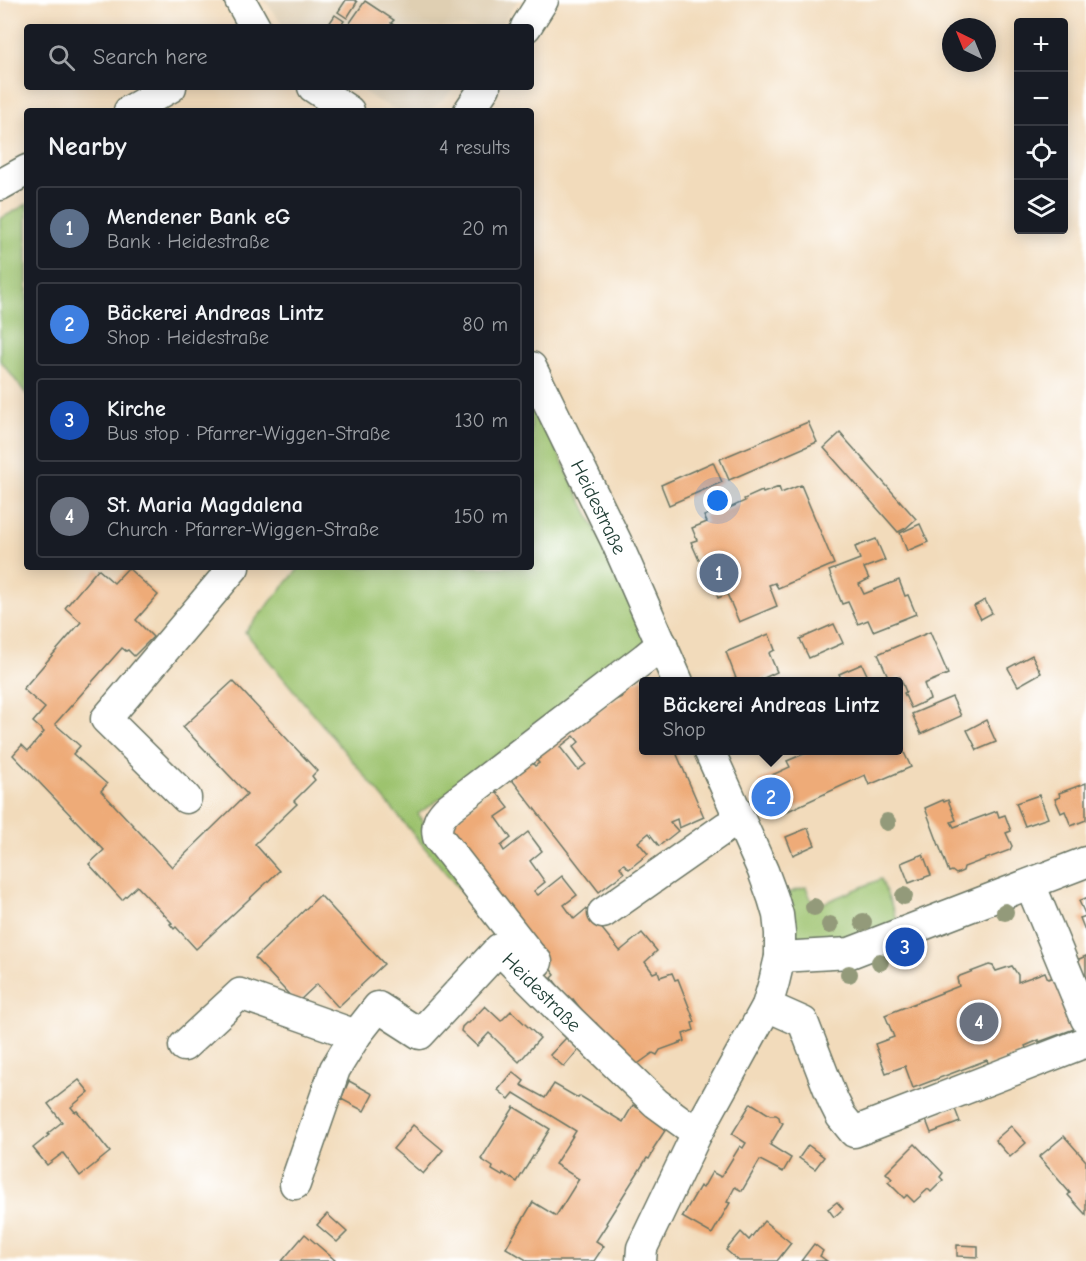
<!DOCTYPE html>
<meta charset="utf-8">
<style>
body{margin:0;font-family:"Comic Neue",sans-serif;background:#20242c;color:#f1f3f6}
.controls{position:absolute;right:18px;top:18px;display:grid;overflow:hidden;border-radius:6px;box-shadow:0 3px 15px #0003}
.controls button{width:54px;height:54px;display:grid;place-items:center;padding:0;border:0;border-bottom:2px solid #363941;background:#171b24;color:#f1f3f6;font:30px sans-serif}
.compass{position:absolute;left:942px;top:18px;width:54px;height:54px;border-radius:50%;background:#171b24;box-shadow:0 3px 15px #0003;rotate:317deg}
.you{position:absolute;left:718px;top:501px;width:21px;height:21px;margin:-15px;border:4px solid #fff;border-radius:50%;background:#1a73e8;box-shadow:0 0 0 9px #1a73e833}
.badge{display:grid;place-items:center;width:39px;height:39px;border-radius:50%;background:#0b8043;color:#fff;font-size:20px;font-weight:700}
.pin{position:absolute;translate:-50% -50%;border:3px solid #fff;box-shadow:0 2px 6px #0006}
.popup{position:absolute;left:639px;top:677px;width:264px;height:78px;box-sizing:border-box;display:grid;place-content:center;border-radius:6px;background:#171b24;filter:drop-shadow(0 2px 4px #0005);font-size:20px;white-space:nowrap;color:#9ea1a6}
.popup b{font-size:22px;color:#f1f3f6}
.popup::after{content:'';position:absolute;left:50%;top:100%;margin-left:-12px;border:12px solid transparent;border-top-color:#171b24}
.list{margin:0;padding:0;list-style:none}
h2{display:flex;justify-content:space-between;align-items:center;height:78px;margin:0;padding:0 24px;font-size:26px}
h2 small{font-size:20px;font-weight:400;color:#9ea1a6}
.list li{display:grid;grid-template-columns:39px 1fr auto;gap:18px;align-items:center;box-sizing:border-box;height:84px;margin:0 12px 12px;padding:0 12px;border:2px solid #363941;border-radius:6px}
.list b{display:block;font-size:22px;white-space:nowrap}
.list p{margin:0;font-size:20px;white-space:nowrap;color:#9ea1a6}
.list em{font-size:20px;font-style:normal;color:#9ea1a6}
.icon{flex:none;width:33px;height:33px;fill:none;stroke:currentColor;stroke-width:2;stroke-linecap:round;stroke-linejoin:round}
.map{position:relative;flex:none;width:1086px;height:1261px;overflow:hidden}
.search{position:absolute;background:#171b24;box-shadow:0 3px 15px #0003;left:24px;top:24px;width:510px;height:66px;display:flex;align-items:center;gap:15px;box-sizing:border-box;padding:0 21px;border-radius:6px;color:#9ea1a6;font-size:22px}
.panel{position:absolute;background:#171b24;box-shadow:0 3px 15px #0003;left:24px;top:108px;width:510px;height:462px;border-radius:6px}
.map>svg:first-child{display:block}
.built{fill:#dfcfb2}
.green{fill:#9dc36e;stroke:#5e8051;stroke-width:1.5}
.building{fill:#eeab78;fill-rule:evenodd}
.lines{fill:none;stroke-linecap:round;stroke-linejoin:round}
.minor-casing{stroke:#697463;stroke-width:33}
.minor{stroke:#fff;stroke-width:30}
.tree{fill:#939a7a}
.labels{text-anchor:middle;stroke-width:6;stroke-linejoin:round;paint-order:stroke}
.street-label{font-size:20px;fill:#1f3d34;stroke:#fff}
</style>
<div class="map">
<svg width="1086" height="1261" viewBox="0 0 1086 1261">
<rect width="100%" height="100%" fill="#fff"/>
<filter id="ink" filterUnits="userSpaceOnUse"><feTurbulence type="fractalNoise" baseFrequency=".0167" numOctaves="2"/><feDisplacementMap in="SourceGraphic" scale="12" xChannelSelector="R" yChannelSelector="G"/><feConvolveMatrix kernelMatrix="1 2 1 2 8 2 1 2 1" color-interpolation-filters="sRGB"/></filter>
<filter id="wash" filterUnits="userSpaceOnUse"><feTurbulence type="fractalNoise" baseFrequency=".008" numOctaves="4" result="noise"/><feDisplacementMap in="SourceGraphic" scale="24" xChannelSelector="R" yChannelSelector="G"/><feGaussianBlur stdDeviation="1.35" result="paint"/><feColorMatrix in="noise" values="0 0 0 0 0 0 0 0 0 0 0 0 0 0 0 0 0 1.4 0 .05"/><feComposite in="paint" operator="in"/></filter>
<g filter="url(#wash)">
<rect width="100%" height="100%" fill="#f2dbbb"/>
<g class="built">
<polygon points="264,0 518,0 503,23 498,27 285,27"/>
<polygon points="358,87 454,87 444,99 428,111 400,111 377,101"/>
</g>
<g class="green">
<polygon points="27,204 27,395 0,360 0,219"/>
<polygon points="531,398 655,650 418,814 500,938 245,632 300,567 531,567"/>
<polygon points="881,879 902,932 780,957 773,898 806,887 814,907"/>
</g>
<g id="blocks">
<g class="building">
<polygon points="346,0 355,0 357,2 347,18 338,12"/>
<polygon points="365,1 394,20 391,23 396,27 347,27"/>
<polygon points="335,15 344,21 340,27 327,27"/>
<polygon points="808,422 817,442 729,480 720,459"/>
<polygon points="840,433 916,519 906,528 898,532 824,448"/>
<polygon points="713,462 722,482 669,505 661,485"/>
<polygon points="801,485 834,564 778,588 775,583 769,585 777,606 739,622 727,594 718,598 715,589 713,589 712,587 713,586 707,570 705,571 704,568 705,567 702,559 699,560 691,542 697,540 692,528 707,522 704,516 722,508 723,511 745,501 744,499 762,491 763,493 779,487 781,493"/>
<polygon points="920,524 928,542 907,551 900,533"/>
<polygon points="876,539 885,560 864,568 869,579 859,584 864,594 899,580 905,596 908,595 916,614 873,631 868,620 858,624 848,602 842,604 829,571 860,559 855,547"/>
<polygon points="128,568 158,595 136,620 153,637 134,656 128,650 126,651 122,648 55,724 80,746 73,754 107,784 101,791 172,867 247,794 183,727 233,681 317,771 312,776 315,780 294,801 297,804 255,844 279,871 196,949 176,927 174,929 170,924 172,923 137,886 122,900 89,864 104,850 13,755 22,745 28,751 44,732 33,722 45,708 23,689 81,622 65,608 98,569 114,583"/>
<polygon points="985,600 992,613 981,619 974,606"/>
<polygon points="834,624 843,643 809,658 800,639"/>
<polygon points="930,632 948,674 924,684 930,699 911,708 904,693 906,692 900,677 890,681 878,654"/>
<polygon points="769,634 775,650 769,653 777,672 760,680 761,681 737,681 726,652"/>
<polygon points="1032,655 1041,673 1018,686 1008,668"/>
<polygon points="862,664 870,681 842,681 839,674"/>
<path d="M643,678L644,681V750H675L704,817L679,828L677,819L670,822L678,831L659,846L649,833L638,842L648,854L629,869L624,864L620,867L624,873L599,892L509,776L530,760L535,766L539,763L534,757L609,703L622,697L618,689ZM574,736L579,742L573,747L586,764L578,770L560,747Z"/>
<polygon points="952,697 961,716 921,734 912,714"/>
<polygon points="986,720 996,742 977,750 967,730"/>
<polygon points="898,740 911,767 869,785 865,775 775,817 759,781 790,767 787,761 813,750 898,750"/>
<polygon points="1086,783 1086,820 1071,826 1065,811 1061,813 1055,799 1060,797 1059,793"/>
<polygon points="494,789 509,808 496,817 511,838 501,846 504,851 528,832 542,851 530,861 545,882 534,891 538,895 562,876 577,895 564,905 574,919 586,909 620,951 642,933 657,951 645,962 653,973 658,971 660,977 672,973 675,980 678,979 695,1022 692,1023 694,1030 683,1034 685,1041 660,1050 657,1055 653,1053 632,1068 596,1023 593,1025 573,999 570,1002 552,978 555,975 442,831"/>
<polygon points="1039,795 1048,818 1025,826 1016,803"/>
<polygon points="943,800 944,802 948,800 956,820 951,822 954,827 997,811 999,817 1005,815 1011,831 1006,833 1012,846 1010,850 964,867 963,871 956,874 952,871 949,872 925,808"/>
<polygon points="808,828 815,845 793,855 786,837"/>
<polygon points="923,854 931,875 909,883 901,863"/>
<polygon points="320,895 384,964 338,1007 317,984 297,1003 255,958"/>
<polygon points="1086,898 1086,933 1080,918 1086,916 1079,901"/>
<polygon points="1086,956 1086,981 1077,960"/>
<polygon points="989,965 993,966 996,971 1012,966 1018,975 1018,982 1045,972 1048,979 1054,977 1074,1029 1039,1042 1039,1040 1025,1046 1027,1051 989,1065 987,1060 913,1088 905,1066 886,1073 875,1044 894,1037 885,1015 959,986 957,979 960,976"/>
<polygon points="485,1006 501,1021 511,1011 540,1038 519,1062 489,1033 477,1046 461,1031 462,1027 466,1023 469,1023"/>
<polygon points="566,1038 579,1049 564,1067 550,1055"/>
<polygon points="513,1072 524,1081 521,1085 545,1098 554,1084 578,1098 580,1096 623,1122 633,1105 668,1126 653,1149 654,1150 649,1159 647,1158 606,1223 607,1224 596,1241 604,1246 594,1261 528,1261 506,1248 533,1202 556,1216 579,1179 555,1164 576,1131 514,1093 509,1099 498,1090"/>
<polygon points="79,1080 89,1092 71,1107 75,1112 77,1111 110,1152 80,1176 63,1153 47,1165 33,1148 49,1135 47,1134 62,1122 48,1104"/>
<polygon points="349,1081 373,1094 364,1111 341,1099"/>
<polygon points="751,1103 770,1115 776,1115 779,1117 780,1121 783,1123 770,1145 791,1158 783,1172 760,1160 742,1191 735,1187 727,1202 730,1203 712,1234 682,1217 700,1186 703,1188 712,1172 721,1177 740,1146 743,1148 746,1143 732,1134"/>
<polygon points="514,1107 550,1129 517,1182 503,1173 502,1176 492,1170 493,1167 481,1159"/>
<polygon points="955,1109 960,1122 931,1133 926,1120"/>
<polygon points="413,1125 443,1150 423,1174 393,1149"/>
<polygon points="1011,1126 1026,1143 1010,1157 995,1140"/>
<polygon points="1064,1136 1086,1161 1086,1215 1068,1195 1070,1193 1039,1157"/>
<polygon points="915,1144 943,1173 940,1177 943,1180 931,1192 928,1189 914,1202 907,1195 904,1198 888,1182 892,1179 886,1173"/>
<polygon points="808,1145 824,1157 815,1169 799,1158"/>
<polygon points="837,1202 843,1209 834,1217 828,1209"/>
<polygon points="327,1214 347,1232 337,1242 317,1225"/>
<polygon points="764,1221 791,1243 777,1261 739,1261 726,1250 741,1232 749,1240"/>
<polygon points="305,1234 336,1261 282,1261"/>
<polygon points="814,1244 823,1251 820,1256 827,1261 801,1261"/>
<polygon points="957,1245 978,1246 978,1257 957,1256"/>
</g>
</g>
</g>
<g filter="url(#ink)">
<use href="#blocks" fill-opacity="0" stroke="#697463" stroke-width="1.5"/>
<g class="lines">
<g class="minor-casing">
<g id="minor">
<polyline points="240,0 255,27"/>
<polyline points="526,27 543,0"/>
<polyline points="313,87 349,111"/>
<polyline points="129,111 171,87"/>
<polyline points="469,111 485,87"/>
<polyline points="0,185 27,170"/>
<polyline points="531,367 616,541 678,682"/>
<polyline points="186,798 106,719 234,567"/>
<polyline points="1030,884 1086,1019"/>
<polyline points="603,913 726,827 741,823"/>
<polyline points="780,957 850,953 1086,862"/>
<path d="M537,962L530,955L438,837C435,824 440,816 450,807L645,658L662,644"/>
<polyline points="767,1006 803,1022 833,1100 841,1116 854,1132 1086,1042"/>
<polyline points="184,1046 240,994 356,1035"/>
<polyline points="295,1184 335,1069 356,1035 378,1007 420,1034 499,949 571,1021 656,1103 697,1133"/>
<polyline points="641,1261 642,1248 697,1133 767,1006 774,982 780,957 780,933 778,915 773,898 763,871 709,750"/>
</g>
</g>
<use href="#minor" class="minor"/>
</g>
<g class="tree">
<circle cx="887" cy="822" r="9"/>
<circle cx="904" cy="896" r="9"/>
<circle cx="814" cy="907" r="9"/>
<circle cx="1005" cy="912" r="9"/>
<circle cx="863" cy="922" r="9"/>
<circle cx="830" cy="925" r="9"/>
<circle cx="912" cy="950" r="9"/>
<circle cx="880" cy="962" r="9"/>
<circle cx="849" cy="974" r="9"/>
</g>
</g>
<g class="labels">
<g class="street-label">
<text transform="translate(599 507) rotate(64)" y="7">Heidestraße</text>
<text transform="translate(542 992) rotate(45)" y="7">Heidestraße</text>
</g>
</g>
</svg>
<div class="controls">
<button>+</button>
<button>−</button>
<button><svg class="icon" aria-label="locate" viewBox="0 0 24 24"><circle cx="12" cy="12" r="6"/><path d="M12 2v4M12 18v4M2 12h4M18 12h4"/></svg></button>
<button><svg class="icon" aria-label="layers" viewBox="0 0 24 24"><path d="M12 4l9 5-9 5-9-5zM3 14l9 5 9-5"/></svg></button>
</div>
<svg class="compass" viewBox="-18 -18 36 36"><path d="M0-13l5 13h-10z" fill="#e53935"/><path d="M0 13l5-13h-10z" fill="#9ea1a6"/></svg>
<div class="you"></div>
<div class="pin badge" style="left:719px;top:573px;background:#5c6f8a">1</div>
<div class="pin badge" style="left:771px;top:797px;background:#3f7fe0">2</div>
<div class="popup"><b>Bäckerei Andreas Lintz</b>Shop</div>
<div class="pin badge" style="left:905px;top:947px;background:#1a4fb4">3</div>
<div class="pin badge" style="left:979px;top:1022px;background:#6b7280">4</div>
<div class="search"><svg class="icon" aria-label="search" viewBox="0 0 24 24"><circle cx="10" cy="10" r="6"/><path d="M15 15l6 6"/></svg>Search here</div>
<section class="panel">
<h2>Nearby<small>4 results</small></h2>
<ul class="list">
<li><span class="badge" style="background:#5c6f8a">1</span><div><b>Mendener Bank eG</b><p>Bank · Heidestraße</p></div><em>20 m</em></li>
<li><span class="badge" style="background:#3f7fe0">2</span><div><b>Bäckerei Andreas Lintz</b><p>Shop · Heidestraße</p></div><em>80 m</em></li>
<li><span class="badge" style="background:#1a4fb4">3</span><div><b>Kirche</b><p>Bus stop · Pfarrer-Wiggen-Straße</p></div><em>130 m</em></li>
<li><span class="badge" style="background:#6b7280">4</span><div><b>St. Maria Magdalena</b><p>Church · Pfarrer-Wiggen-Straße</p></div><em>150 m</em></li>
</ul>
</section>
</div>
